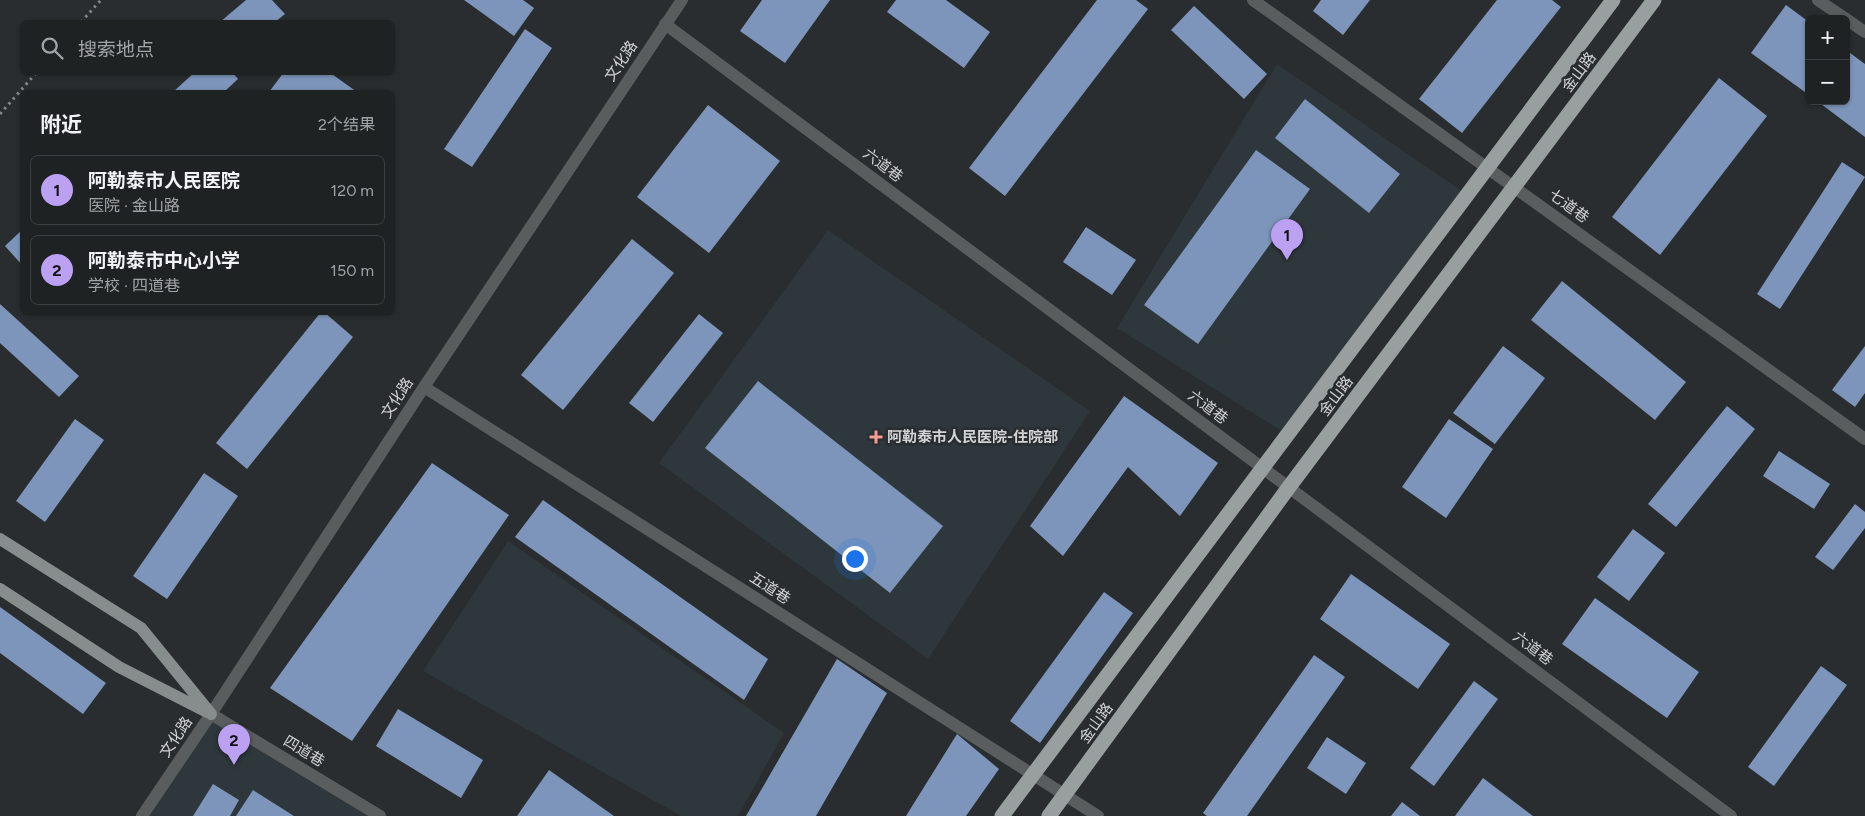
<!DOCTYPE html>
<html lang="zh">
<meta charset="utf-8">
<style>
body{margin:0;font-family:Figtree,"Noto Sans SC",sans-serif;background:#2c2f30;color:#f1f3f6}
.controls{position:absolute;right:15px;top:15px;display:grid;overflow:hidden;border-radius:8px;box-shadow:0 1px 4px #0004}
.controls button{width:45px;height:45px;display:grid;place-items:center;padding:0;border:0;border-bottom:1px solid #3c3f41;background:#1f2223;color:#f1f3f6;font:25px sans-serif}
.you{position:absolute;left:854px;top:558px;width:18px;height:18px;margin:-12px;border:4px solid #fff;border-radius:50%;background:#1a73e8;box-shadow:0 0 0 8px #1a73e833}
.badge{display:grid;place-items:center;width:32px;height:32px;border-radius:50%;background:#bca0f2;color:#111;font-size:16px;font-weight:700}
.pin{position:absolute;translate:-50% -41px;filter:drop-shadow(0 1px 2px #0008)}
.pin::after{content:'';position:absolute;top:26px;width:18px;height:15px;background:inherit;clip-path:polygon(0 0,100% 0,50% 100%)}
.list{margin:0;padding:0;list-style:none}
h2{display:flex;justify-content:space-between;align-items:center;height:65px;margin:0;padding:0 20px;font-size:21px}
h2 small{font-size:16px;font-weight:400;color:#a1a4a6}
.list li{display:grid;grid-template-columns:32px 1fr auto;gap:15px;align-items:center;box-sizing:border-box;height:70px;margin:0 10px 10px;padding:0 10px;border:1px solid #3c3f41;border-radius:8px}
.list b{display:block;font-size:19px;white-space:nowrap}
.list p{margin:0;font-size:16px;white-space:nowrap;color:#a1a4a6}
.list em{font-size:16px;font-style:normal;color:#a1a4a6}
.icon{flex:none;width:28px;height:28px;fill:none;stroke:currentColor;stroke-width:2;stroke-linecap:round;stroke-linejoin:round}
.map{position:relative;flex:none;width:1865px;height:816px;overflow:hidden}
.search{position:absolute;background:#1f2223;box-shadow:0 1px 4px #0004;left:20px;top:20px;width:375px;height:55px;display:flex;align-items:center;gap:12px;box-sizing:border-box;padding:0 18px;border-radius:8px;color:#a1a4a6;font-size:19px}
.panel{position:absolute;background:#1f2223;box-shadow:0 1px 4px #0004;left:20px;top:90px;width:375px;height:225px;border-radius:8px}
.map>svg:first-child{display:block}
.built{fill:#2d373c}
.building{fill:#7d95ba}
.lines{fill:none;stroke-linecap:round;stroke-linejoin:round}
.path{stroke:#838688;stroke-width:3;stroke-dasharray:2.5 4;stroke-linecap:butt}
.minor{stroke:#5a5d5d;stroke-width:12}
.major{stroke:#878c8c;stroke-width:12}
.highway{stroke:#999e9e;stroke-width:15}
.poi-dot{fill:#f59c93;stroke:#292d2f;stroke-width:2}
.labels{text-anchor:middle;stroke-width:5;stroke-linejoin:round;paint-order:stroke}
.street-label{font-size:15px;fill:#d1d3d4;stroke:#292d2f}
.poi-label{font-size:15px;font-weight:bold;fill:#d1d3d4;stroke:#292d2f;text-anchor:start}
</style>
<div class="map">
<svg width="1865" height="816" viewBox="0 0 1865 816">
<rect width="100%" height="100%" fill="#292d2f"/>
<g class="built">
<polygon points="1277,64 1463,192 1291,437 1117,328"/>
<polygon points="828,230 1090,411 928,659 659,463"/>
<polygon points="508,541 784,733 738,816 681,816 423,671"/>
<polygon points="208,712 380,816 139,816"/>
</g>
<g class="building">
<polygon points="246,0 272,0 285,14 275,22 220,22"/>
<polygon points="464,0 523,0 534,8 514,36"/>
<polygon points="762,0 830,0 785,63 740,31"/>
<polygon points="896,0 946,0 990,32 964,68 887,12"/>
<polygon points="1097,0 1136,0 1148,9 1005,196 969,168"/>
<polygon points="1321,0 1370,0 1343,35 1313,11"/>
<polygon points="1497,0 1552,0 1561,7 1462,133 1419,99"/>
<polygon points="1786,5 1809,22 1809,95 1751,53"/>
<polygon points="1194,6 1267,74 1244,99 1171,30"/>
<polygon points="525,29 552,48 472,167 444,149"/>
<polygon points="1846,50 1865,64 1865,137 1817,101 1846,101"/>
<polygon points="195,72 232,72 238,79 224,92 173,92"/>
<polygon points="284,72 329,72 357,92 269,92"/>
<polygon points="1719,78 1767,116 1660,255 1612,217"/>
<polygon points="1305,99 1400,174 1369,213 1275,138"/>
<polygon points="708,105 780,161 709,253 637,197"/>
<polygon points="1256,150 1310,189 1198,344 1144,305"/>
<polygon points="1842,162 1865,177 1780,309 1757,294"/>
<polygon points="1086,227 1136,260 1112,295 1063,262"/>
<polygon points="22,230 22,265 5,246"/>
<polygon points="632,239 674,273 563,410 521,375"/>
<polygon points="1562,281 1686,382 1655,420 1531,320"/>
<polygon points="0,304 79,376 59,397 0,343"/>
<polygon points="321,312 324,312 353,337 247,469 216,443"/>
<polygon points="699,314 723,333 653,422 629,403"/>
<polygon points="1503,346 1545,378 1495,444 1453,413"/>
<polygon points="1865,346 1865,393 1855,407 1832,390"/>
<polygon points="758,381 943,526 890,593 705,448"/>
<polygon points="1124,396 1218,463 1180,516 1128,467 1063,556 1030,526"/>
<polygon points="1727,406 1755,429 1676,527 1648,504"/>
<polygon points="75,419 104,440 45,522 16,501"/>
<polygon points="1449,419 1493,449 1446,518 1402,487"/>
<polygon points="1779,451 1830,484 1814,509 1763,476"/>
<polygon points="432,463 509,515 352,741 270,688"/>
<polygon points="204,473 238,496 167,599 133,576"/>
<polygon points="543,500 768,659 744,700 515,537"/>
<polygon points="1855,504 1865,512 1865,528 1833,570 1815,557"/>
<polygon points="1633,529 1665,553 1629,601 1597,577"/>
<polygon points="1351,574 1450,644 1418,689 1320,619"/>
<polygon points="1104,592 1133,613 1040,743 1010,721"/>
<polygon points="1595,598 1699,672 1667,718 1562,644"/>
<polygon points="0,607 106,683 83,714 0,653"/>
<polygon points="1314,655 1345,677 1247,816 1207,816 1203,813"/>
<polygon points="837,659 887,693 816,816 746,816"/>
<polygon points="1821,666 1847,685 1774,786 1748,767"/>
<polygon points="1474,681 1498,699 1434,786 1410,768"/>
<polygon points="398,709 483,760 461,798 376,746"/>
<polygon points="957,734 999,769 966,816 906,816"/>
<polygon points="1327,737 1366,763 1346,794 1307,768"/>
<polygon points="549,770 614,816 517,816"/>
<polygon points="1483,778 1533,816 1455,816"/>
<polygon points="213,784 239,800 230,816 193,816"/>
<polygon points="253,790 294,816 236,816"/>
<polygon points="1402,802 1420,816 1391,816"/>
</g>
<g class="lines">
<g class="path">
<polyline points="81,22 101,0"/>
<polyline points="0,114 37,72"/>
</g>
<g class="minor">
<polyline points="1253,0 1865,439"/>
<polyline points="1818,0 1846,19"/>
<polyline points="1846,19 1865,32"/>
<polyline points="665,24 1731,816"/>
<polyline points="424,387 1098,816"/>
<polyline points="211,714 380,816"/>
<polyline points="142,816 211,714 424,387 682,0"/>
</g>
<g class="major">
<polyline points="0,539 141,628 211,714"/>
<polyline points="0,589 119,667 207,712"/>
</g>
<g class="highway">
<polyline points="1002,816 1613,0"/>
<polyline points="1049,816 1289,487 1654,0"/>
</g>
</g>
<path class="poi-dot" d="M873.5 429.5h5v5h5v5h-5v5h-5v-5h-5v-5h5z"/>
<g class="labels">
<g class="street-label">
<text transform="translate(621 61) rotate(-56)" y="5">文化路</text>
<text transform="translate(1579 72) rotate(-53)" y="5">金山路</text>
<text transform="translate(883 165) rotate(37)" y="5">六道巷</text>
<text transform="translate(1569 206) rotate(36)" y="5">七道巷</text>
<text transform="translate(1336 396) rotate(-53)" y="5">金山路</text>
<text transform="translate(397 398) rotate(-57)" y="5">文化路</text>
<text transform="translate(1208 407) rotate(37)" y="5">六道巷</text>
<text transform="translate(770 588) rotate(33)" y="5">五道巷</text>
<text transform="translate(1533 648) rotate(37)" y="5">六道巷</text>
<text transform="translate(1096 723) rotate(-54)" y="5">金山路</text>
<text transform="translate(176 737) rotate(-56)" y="5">文化路</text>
<text transform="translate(304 751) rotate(31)" y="5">四道巷</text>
</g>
<g class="poi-label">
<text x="887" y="442">阿勒泰市人民医院-住院部</text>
</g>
</g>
</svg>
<div class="controls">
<button>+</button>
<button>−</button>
</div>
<div class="you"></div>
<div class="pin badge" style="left:1287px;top:260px">1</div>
<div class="pin badge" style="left:234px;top:765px">2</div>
<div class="search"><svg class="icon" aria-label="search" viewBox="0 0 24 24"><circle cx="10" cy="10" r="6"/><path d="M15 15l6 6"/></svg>搜索地点</div>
<section class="panel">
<h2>附近<small>2个结果</small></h2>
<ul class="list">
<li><span class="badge">1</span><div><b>阿勒泰市人民医院</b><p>医院 · 金山路</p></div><em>120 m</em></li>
<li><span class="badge">2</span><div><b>阿勒泰市中心小学</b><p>学校 · 四道巷</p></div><em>150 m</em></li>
</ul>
</section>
</div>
